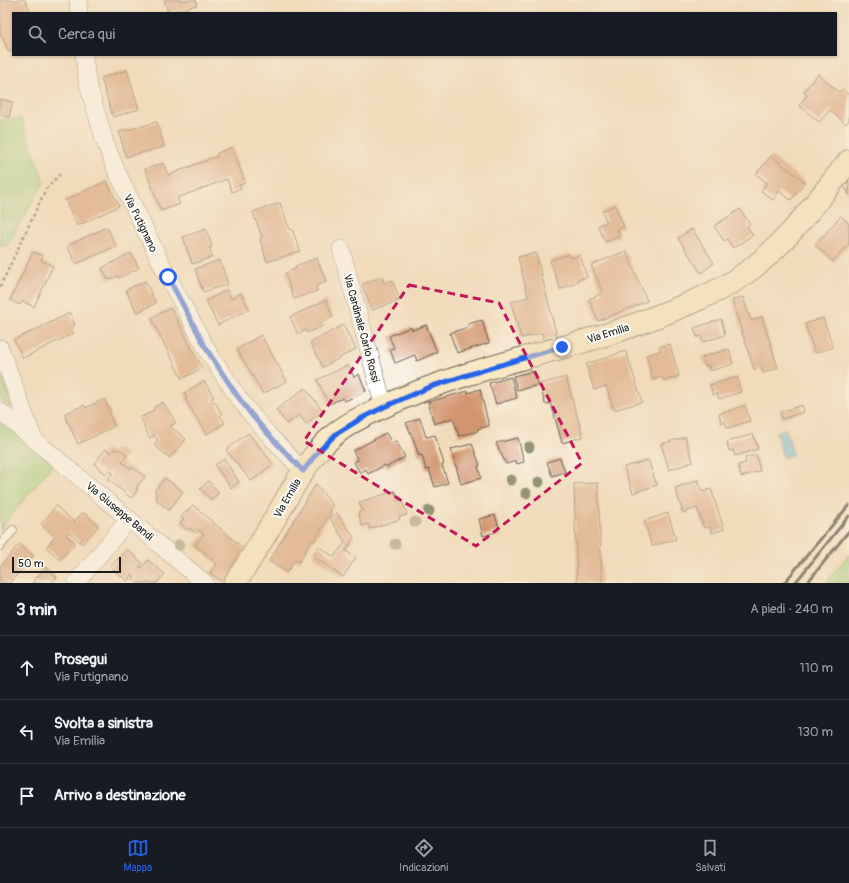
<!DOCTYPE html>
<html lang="it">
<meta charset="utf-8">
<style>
body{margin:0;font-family:Pangolin,sans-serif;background:#20242c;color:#f1f3f6}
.scale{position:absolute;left:12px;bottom:10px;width:109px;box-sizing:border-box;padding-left:4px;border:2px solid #1c1c1c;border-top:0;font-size:11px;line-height:14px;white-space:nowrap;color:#1c1c1c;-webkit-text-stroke:3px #fdfcf7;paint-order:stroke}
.stop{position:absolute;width:12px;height:12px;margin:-9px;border:3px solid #2563eb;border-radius:50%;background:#fff}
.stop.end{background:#2563eb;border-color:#fff;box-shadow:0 1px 4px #0008}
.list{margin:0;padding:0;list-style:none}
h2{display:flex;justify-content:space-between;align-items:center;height:52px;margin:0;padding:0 16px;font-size:17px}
h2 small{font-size:13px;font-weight:400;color:#9ea1a6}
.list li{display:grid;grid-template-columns:26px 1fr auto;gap:12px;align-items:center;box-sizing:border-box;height:64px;padding:0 16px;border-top:1px solid #363941}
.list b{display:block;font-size:15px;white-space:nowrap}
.list p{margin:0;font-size:13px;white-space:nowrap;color:#9ea1a6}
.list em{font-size:13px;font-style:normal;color:#9ea1a6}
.icon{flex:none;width:22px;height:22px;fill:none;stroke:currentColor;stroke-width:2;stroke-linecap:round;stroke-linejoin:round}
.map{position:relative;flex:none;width:849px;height:583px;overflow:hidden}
.search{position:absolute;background:#171b24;box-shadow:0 1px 3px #0004;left:12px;right:12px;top:12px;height:44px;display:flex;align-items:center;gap:10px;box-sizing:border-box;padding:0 14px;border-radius:0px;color:#9ea1a6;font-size:15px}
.sheet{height:244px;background:#171b24}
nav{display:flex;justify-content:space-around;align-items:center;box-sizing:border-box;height:56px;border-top:1px solid #363941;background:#171b24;font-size:11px;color:#9ea1a6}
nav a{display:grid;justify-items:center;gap:2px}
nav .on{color:#2563eb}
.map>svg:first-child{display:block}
.grass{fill:url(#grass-dots);stroke:#5b764e}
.green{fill:#9ad081;stroke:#5b764e}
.water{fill:url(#water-ripples);stroke:#3f6a7e}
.building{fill:#d2956f}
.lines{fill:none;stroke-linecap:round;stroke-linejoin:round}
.service-casing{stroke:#675f53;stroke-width:10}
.minor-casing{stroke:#675f53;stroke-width:18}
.secondary-casing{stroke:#675f53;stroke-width:24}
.path{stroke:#675f53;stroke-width:2.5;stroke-dasharray:3 3;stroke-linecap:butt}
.service{stroke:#fff;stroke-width:8}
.minor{stroke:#fff;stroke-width:17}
.secondary{stroke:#f8e8c3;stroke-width:22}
.rail{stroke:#1c1c1c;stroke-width:3}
.tree{fill:#949576}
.route{stroke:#2563eb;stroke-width:5}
.marked{fill:none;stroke:#c2185b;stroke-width:3;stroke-dasharray:8 5;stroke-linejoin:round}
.labels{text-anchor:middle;stroke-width:4;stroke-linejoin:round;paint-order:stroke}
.street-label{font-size:11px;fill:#1c1c1c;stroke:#fdfcf7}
</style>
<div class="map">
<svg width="849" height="583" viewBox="0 0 849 583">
<defs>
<pattern id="grass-dots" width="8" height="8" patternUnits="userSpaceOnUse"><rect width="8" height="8" fill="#9ad081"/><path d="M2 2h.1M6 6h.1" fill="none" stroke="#84b26f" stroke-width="1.8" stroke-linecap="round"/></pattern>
<pattern id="water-ripples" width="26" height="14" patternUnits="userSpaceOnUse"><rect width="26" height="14" fill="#62b8df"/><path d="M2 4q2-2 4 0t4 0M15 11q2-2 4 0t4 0" fill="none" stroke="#5095b4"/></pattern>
</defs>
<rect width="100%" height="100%" fill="#fdfcf7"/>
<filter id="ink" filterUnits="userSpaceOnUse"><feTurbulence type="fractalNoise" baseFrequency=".025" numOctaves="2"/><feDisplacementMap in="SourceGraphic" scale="8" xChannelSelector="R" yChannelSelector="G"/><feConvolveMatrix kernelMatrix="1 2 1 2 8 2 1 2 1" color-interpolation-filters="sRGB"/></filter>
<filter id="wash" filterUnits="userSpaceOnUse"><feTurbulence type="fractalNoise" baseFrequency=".012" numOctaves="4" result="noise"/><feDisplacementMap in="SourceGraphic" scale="16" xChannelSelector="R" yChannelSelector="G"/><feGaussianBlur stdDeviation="0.9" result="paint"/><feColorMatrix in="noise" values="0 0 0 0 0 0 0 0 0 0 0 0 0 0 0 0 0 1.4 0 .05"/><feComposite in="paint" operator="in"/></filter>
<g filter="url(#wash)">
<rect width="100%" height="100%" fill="#f1dbba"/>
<g class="grass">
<polygon points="0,373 13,405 11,408 0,399"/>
<polygon points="849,554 849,583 826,583"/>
</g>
<g class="green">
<polygon points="21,118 44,182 6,247 0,245 0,120"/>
<polygon points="0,421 54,463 0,529"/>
</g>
<polygon class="water" points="786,429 793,455 783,458 776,432"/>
<g id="blocks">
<g class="building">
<polygon points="0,0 25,0 31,13 13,13 13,50 9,52 0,32"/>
<polygon points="164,0 196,0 197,5 168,13"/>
<polygon points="127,70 139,109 113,117 101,78"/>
<polygon points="818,74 839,92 842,89 849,95 849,120 846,124 830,110 819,122 799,105 807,95 803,92"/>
<polygon points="0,99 13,102 9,117 0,115"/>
<polygon points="157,122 164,147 126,157 119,132"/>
<polygon points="232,147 245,183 239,185 241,188 232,192 227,179 177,198 180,204 161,211 145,169 163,163 168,175 218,156 217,153"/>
<polygon points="771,156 805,182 791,200 779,191 773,200 761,191 767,183 756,174"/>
<polygon points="107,181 119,206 77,226 65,200"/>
<polygon points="849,181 849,195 844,186"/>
<polygon points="280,203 290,230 292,229 300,251 267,262 260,239 262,238 253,212"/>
<polygon points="615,205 624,227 617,229 620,236 605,242 598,226 607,222 602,211"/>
<polygon points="740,209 750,224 747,226 753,235 733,248 727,239 724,241 714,226"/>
<polygon points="841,216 849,224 849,244 833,262 815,245"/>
<polygon points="107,227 116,246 76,264 67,246"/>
<polygon points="206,229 212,247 209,248 213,257 192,264 183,237"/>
<polygon points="692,229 714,263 701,273 678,238"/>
<polygon points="626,251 647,301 598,321 589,299 603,293 591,265"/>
<polygon points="33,252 43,256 41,260 53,266 34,307 22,301 20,305 10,300"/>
<polygon points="131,253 139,268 119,278 118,276 108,280 102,268"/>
<polygon points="536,253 557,337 544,340 542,333 521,338 511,302 528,297 518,257"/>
<polygon points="570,254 571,258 580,255 587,277 577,280 578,283 560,289 550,260"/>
<polygon points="317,258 326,282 316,286 317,291 294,299 285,273 296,269 295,266"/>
<polygon points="220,260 228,284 203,292 195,269"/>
<polygon points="382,277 384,283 392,280 400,300 372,310 362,284"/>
<polygon points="145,281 156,303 137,313 126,290"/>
<polygon points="227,290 231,299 241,293 249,309 218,325 206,301"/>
<polygon points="743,297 751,321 762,317 778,368 763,373 761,368 754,370 732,300"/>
<polygon points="326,300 333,317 321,323 323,326 307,333 306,330 298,334 290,317"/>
<polygon points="171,308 202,368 182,379 151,318"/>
<polygon points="70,313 75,325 71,327 74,333 23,358 14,340"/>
<polygon points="823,318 833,347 815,353 805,324"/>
<polygon points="721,319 725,335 703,342 701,336 697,337 694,328"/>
<polygon points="482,320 489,343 457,353 450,333 468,327 468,324"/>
<polygon points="343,325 356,349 323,367 310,343"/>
<polygon points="426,325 437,352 417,361 415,355 395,363 390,349 394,348 389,336 411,327 412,330"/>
<polygon points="261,335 287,381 263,394 237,349"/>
<polygon points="670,344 679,376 664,381 663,377 653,380 646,355 660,351 659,347"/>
<polygon points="729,349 733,364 710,371 708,365 705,366 702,357"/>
<polygon points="626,351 642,402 614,410 606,386 594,390 586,364"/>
<polygon points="348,365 354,377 359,374 366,391 345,401 343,398 329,404 317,380"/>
<polygon points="535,371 539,385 517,390 513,376"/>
<polygon points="511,377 517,398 496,404 489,383"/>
<polygon points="566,377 583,437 562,443 551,403 545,404 540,384"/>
<polygon points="737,377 741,392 719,399 717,393 713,395 710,385"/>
<polygon points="204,381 214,397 211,398 214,403 215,402 222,414 220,416 225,423 207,434 185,399 187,398 184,393"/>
<polygon points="305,388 323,411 306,424 299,415 287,424 276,410"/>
<polygon points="480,389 489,426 477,429 478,431 459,436 453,418 434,424 428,402 468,391 468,393"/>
<polygon points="104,399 111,413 109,414 115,426 78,444 64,414 84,405 85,408"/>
<polygon points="163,402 176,423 170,426 186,439 170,458 154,445 158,440 154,435 150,438 143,426 145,425 140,418 154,410 153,408"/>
<polygon points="745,405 750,421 727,428 725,422 721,423 719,414"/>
<polygon points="802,405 804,412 782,419 780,412"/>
<polygon points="420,418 426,437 435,435 444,464 442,465 448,483 435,487 429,469 426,470 422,455 419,456 414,441 406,423"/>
<polygon points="248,433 273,464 251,481 226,450"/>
<polygon points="386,433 392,443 396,441 405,457 387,467 385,465 368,474 366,469 360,473 354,462 358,460 353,451"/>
<polygon points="753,434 758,449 735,456 733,450 729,451 727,442"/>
<polygon points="685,437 693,462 669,470 661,444"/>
<polygon points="518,438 524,462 517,464 516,461 506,464 496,443"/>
<polygon points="472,444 480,465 478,466 481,478 461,484 451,449"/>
<polygon points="106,449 111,453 114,449 121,450 127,455 122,462 131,469 132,467 145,477 136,488 138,489 131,498 108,479 113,473 109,470 106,474 94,464"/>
<polygon points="756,455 760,471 741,477 738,465 746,463 745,458"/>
<polygon points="560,458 565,472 552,476 547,462"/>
<polygon points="224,459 239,482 231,488 215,465"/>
<polygon points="648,460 657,485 633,493 624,467"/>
<polygon points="165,478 183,492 169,510 157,501 155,490"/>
<polygon points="698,480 702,492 711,489 724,529 712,533 710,527 704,528 697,508 683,513 675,488"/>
<polygon points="208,481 219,492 212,500 200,489"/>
<polygon points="598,483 602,583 577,583 574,484"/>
<polygon points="316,484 333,506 330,512 331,513 314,541 312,540 299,562 295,560 287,572 269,561"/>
<polygon points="395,491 398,501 402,500 407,515 399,517 400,519 370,529 368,524 362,526 358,512 362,511 359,502"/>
<polygon points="193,505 209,519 248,552 223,583 210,573 217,564 195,545 204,534 199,530 195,533 190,528 187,530 180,523 184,519 181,517"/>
<polygon points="56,506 74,522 83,512 99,526 82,544 69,532 66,535 75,543 60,560 46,547 55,537 41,524"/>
<polygon points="336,512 354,537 346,551 356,558 343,577 313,556 319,547 334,557 345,542 330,518"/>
<polygon points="668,513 676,539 652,546 644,521"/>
<polygon points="495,515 500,531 483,536 479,519"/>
<polygon points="19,544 33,556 10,583 0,583 0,567"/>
<polygon points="127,549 142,563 139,567 141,568 148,560 165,574 157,583 137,583 133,579 135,577 132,574 127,581 110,567"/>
<polygon points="45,567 57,577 52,583 32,583"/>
</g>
</g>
</g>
<g filter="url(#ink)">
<use href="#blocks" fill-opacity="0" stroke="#675f53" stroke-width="1"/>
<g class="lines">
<g class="service-casing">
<polyline id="service" points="0,546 13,530"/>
</g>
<g class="minor-casing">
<g id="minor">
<polyline points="78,0 79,13"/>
<polyline points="84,55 87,80 91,95 105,142 116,170 168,277 207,350 236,394 250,413 268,434 303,471"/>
<polyline points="341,249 384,407"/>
<polyline points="0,348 33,437"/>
<polyline points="0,411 205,583"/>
<polyline points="76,583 129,519"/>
</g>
</g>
<g class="secondary-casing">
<path id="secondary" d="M235,583C251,559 265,535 280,510C296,483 310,455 334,435C353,419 381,408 403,398C470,369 542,355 611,333C633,326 653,318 673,310C695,301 717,292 737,279C783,250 815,203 849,161"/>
</g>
<polyline class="path" points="0,287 46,189 60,174"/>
<use href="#service" class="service"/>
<use href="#minor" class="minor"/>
<use href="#secondary" class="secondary"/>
<g class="rail">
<polyline points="784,583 849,505"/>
<polyline points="795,583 849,516"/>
<polyline points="807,583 849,531"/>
</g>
</g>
<g class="tree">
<circle cx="529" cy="447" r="5.5"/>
<circle cx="511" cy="480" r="5.5"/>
<circle cx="539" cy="482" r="5.5"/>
<circle cx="526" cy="493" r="5.5"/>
<circle cx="429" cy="511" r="5.5"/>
<circle cx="415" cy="522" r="5.5"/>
<circle cx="395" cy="544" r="5.5"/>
<circle cx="179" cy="545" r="5.5"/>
</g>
</g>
<g class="lines" filter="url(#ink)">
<polyline class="route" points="168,277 207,350 236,394 250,413 268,434 303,471 317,453 336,434 362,418 384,407 430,387 480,371 562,347"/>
</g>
<path d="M0 0H849V583H0ZM409,285L499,303L582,463L476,546L304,441Z" fill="#f1dbba" fill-opacity=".55" fill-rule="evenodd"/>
<path class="marked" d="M409,285L499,303L582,463L476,546L304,441Z"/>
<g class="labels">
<g class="street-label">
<text transform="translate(141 223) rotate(64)" y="4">Via Putignano</text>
<text transform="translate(362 328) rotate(75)" y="4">Via Cardinale Carlo Rossi</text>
<text transform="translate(608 333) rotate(-17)" y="4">Via Emilia</text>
<text transform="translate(287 498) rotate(-60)" y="4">Via Emilia</text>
<text transform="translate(120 511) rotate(40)" y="4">Via Giuseppe Bandi</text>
</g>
</g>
</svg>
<div class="scale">50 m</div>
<div class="stop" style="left:168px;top:277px"></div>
<div class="stop end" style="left:562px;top:347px"></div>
<div class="search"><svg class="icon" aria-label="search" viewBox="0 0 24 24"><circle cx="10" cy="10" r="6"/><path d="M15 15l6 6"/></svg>Cerca qui</div>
</div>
<section class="sheet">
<h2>3 min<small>A piedi · 240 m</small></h2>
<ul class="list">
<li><svg class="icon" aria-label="ahead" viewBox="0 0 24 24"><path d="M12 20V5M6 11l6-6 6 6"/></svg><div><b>Prosegui</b><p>Via Putignano</p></div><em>110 m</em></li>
<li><svg class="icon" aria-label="left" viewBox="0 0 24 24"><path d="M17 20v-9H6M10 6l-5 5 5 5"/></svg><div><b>Svolta a sinistra</b><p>Via Emilia</p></div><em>130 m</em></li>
<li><svg class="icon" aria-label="arrive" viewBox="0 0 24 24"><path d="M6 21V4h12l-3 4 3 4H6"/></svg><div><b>Arrivo a destinazione</b></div></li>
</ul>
</section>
<nav>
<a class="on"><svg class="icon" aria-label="map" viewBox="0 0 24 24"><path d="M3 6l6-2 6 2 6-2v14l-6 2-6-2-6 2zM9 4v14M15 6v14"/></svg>Mappa</a>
<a><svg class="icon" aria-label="directions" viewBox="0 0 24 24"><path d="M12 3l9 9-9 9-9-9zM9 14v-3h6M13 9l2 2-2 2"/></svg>Indicazioni</a>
<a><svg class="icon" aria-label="saved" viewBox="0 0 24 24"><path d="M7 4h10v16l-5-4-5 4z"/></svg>Salvati</a>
</nav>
